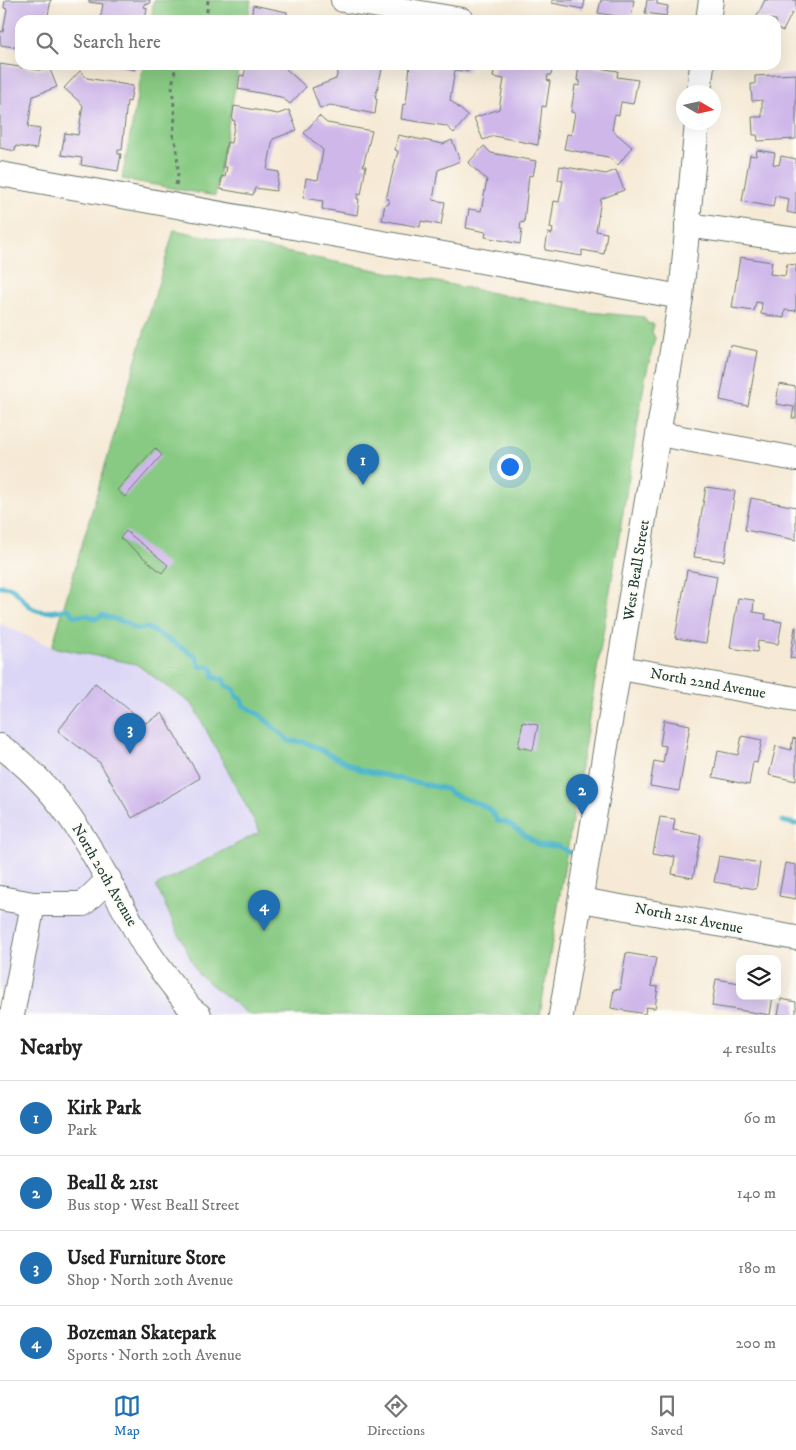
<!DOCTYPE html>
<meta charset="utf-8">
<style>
body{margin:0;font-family:"IM FELL DW Pica",serif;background:#f6f6f6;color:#222}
.controls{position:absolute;right:15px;bottom:15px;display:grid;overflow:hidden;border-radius:10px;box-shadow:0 5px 20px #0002}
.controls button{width:45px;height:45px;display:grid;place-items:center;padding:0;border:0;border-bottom:1px solid #e0e0e0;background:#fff;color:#222;font:25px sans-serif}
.compass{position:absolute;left:676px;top:85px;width:45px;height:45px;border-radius:50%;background:#fff;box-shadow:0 5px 20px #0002;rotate:99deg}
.you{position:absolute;left:509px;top:466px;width:18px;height:18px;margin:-12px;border:4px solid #fff;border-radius:50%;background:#1a73e8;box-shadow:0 0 0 8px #1a73e833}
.badge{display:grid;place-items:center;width:32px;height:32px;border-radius:50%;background:#1f6fb2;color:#fff;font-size:16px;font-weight:700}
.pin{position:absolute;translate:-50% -41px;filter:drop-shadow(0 1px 2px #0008)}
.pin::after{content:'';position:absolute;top:26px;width:18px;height:15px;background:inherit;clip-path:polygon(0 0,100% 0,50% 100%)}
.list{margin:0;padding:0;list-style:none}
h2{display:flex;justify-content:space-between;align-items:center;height:65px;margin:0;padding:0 20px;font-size:21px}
h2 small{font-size:16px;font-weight:400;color:#767676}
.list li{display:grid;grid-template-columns:32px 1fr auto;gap:15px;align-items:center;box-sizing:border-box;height:75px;padding:0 20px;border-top:1px solid #e0e0e0}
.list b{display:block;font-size:19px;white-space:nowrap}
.list p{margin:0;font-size:16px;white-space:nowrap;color:#767676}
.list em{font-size:16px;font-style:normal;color:#767676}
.icon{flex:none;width:28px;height:28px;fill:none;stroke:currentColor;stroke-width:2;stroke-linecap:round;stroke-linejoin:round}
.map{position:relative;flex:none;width:796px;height:1015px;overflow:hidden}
.search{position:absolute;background:#fff;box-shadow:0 5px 20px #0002;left:15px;right:15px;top:15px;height:55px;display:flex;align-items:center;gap:12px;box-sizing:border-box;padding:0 18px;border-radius:15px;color:#767676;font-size:19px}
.sheet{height:365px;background:#fff}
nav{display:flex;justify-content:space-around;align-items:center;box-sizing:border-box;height:70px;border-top:1px solid #e0e0e0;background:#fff;font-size:14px;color:#767676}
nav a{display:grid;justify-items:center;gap:2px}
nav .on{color:#1f6fb2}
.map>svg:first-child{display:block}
.built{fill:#dcd6f6}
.green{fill:#88ca83;stroke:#54845c}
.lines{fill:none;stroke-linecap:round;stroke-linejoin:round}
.stream{stroke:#4db6cb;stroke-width:5}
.building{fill:#cfb7ea}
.minor-casing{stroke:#6a7a6d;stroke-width:26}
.path{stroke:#6a7a6d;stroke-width:3;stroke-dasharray:4 4;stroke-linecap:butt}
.minor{stroke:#fff;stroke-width:24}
.labels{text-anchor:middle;stroke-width:4.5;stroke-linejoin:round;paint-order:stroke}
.street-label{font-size:15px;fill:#1f3d34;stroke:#fdfcf7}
</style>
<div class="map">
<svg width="796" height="1015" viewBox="0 0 796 1015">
<rect width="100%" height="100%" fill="#fdfcf7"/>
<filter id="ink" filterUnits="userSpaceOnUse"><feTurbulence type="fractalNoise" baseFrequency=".02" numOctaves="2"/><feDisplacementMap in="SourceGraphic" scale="10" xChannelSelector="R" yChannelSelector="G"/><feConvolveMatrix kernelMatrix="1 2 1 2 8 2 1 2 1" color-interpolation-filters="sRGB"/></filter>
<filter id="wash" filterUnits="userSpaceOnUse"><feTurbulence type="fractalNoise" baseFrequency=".0096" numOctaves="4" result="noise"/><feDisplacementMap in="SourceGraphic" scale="20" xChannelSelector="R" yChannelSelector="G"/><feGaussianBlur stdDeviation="1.12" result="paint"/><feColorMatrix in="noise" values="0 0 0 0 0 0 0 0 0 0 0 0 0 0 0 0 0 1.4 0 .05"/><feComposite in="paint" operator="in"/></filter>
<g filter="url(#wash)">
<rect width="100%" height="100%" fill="#f6ead6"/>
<polygon class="built" points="0,624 52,647 136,664 193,705 260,832 156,886 198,974 249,1015 0,1015"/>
<g class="green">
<polygon points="154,0 251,0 248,20 151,20"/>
<polygon points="143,65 239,65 215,196 122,179"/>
<polygon points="174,230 589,312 644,317 647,323 654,324 652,332 655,338 645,379 540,1015 249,1015 198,974 156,886 260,832 193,705 136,664 52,647"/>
</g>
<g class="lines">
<g class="stream">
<path d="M0,586C18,585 19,599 32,608C41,614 57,611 68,609L75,616L88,615L95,619L102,615L127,623L135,629L148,628L196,656L200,667L209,666L213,670V677L225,680V685L234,689L237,697L242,699L243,705L260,715L289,741L305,742L361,770L446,789C459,803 490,799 497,821L506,822L539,845L558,846L573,854"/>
<polyline points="782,821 796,824"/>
</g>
</g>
<g id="blocks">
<g class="building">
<polygon points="5,0 51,0 47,20 20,20 20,48 0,45 0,31 3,32 7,9 4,8"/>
<polygon points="89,0 150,0 149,4 145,3 144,7 147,8 145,20 100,20 103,4 89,2"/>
<polygon points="552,0 585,0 583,9 552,3"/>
<polygon points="601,0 634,0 631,19 598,13"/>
<polygon points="647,0 657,0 657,4 668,6 666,16 645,13"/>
<polygon points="765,0 796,0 796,15 792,13 783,31 776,28 776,20 756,18"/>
<polygon points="253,5 287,12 287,17 297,20 251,20"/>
<polygon points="0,64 39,70 49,67 57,87 33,96 28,127 40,129 36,149 16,146 15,151 0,148"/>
<polygon points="114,65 136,65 135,70"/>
<polygon points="246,65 287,65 286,69 306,87 290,104 281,97 238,89 240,75 244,76"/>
<polygon points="339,65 383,65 375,99 377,99 375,114 330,105 320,109 312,88 336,79"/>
<polygon points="410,65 469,65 468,72 455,70 450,100 468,116 454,133 446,126 401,119 403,104 406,105"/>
<polygon points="495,65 553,65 551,75 548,75 547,80 550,81 546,107 542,106 538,145 494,136 483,140 474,118 499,109 504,79 493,77"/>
<polygon points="579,65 618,71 617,77 638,80 633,104 621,102 619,115 615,114 612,130 632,147 618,165 608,157 564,149 567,134 571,135 575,113 571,112 575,85 580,86 580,81 577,80"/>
<polygon points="80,71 87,78 133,86 130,102 127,101 122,150 118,150 118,154 121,154 118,171 81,165 82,158 61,155 65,133 78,135 83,105 64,88"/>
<polygon points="796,74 796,139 758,141 757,135 753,135 752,117 762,117 762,100 752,101 751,84 755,84 755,76"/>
<polygon points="234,106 278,114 289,110 297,130 273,139 267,170 279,172 276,191 255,188 253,195 220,189 222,176 225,177 227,167 223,167 227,142 231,143 235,121 232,120"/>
<polygon points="319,116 327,123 372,131 363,166 366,166 361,195 358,194 357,199 359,199 357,215 322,209 323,201 303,198 306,178 318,180 323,150 304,133"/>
<polygon points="398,135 443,144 452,140 460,161 438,170 433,200 445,202 441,225 421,221 420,227 382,220 385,204 389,204 389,199 386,199 398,151 395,150"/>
<polygon points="484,146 491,153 536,161 533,176 529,175 524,223 521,222 520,229 522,229 520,244 485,237 486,232 466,228 469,209 481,211 487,180 468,163"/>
<polygon points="757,150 775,153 773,164 779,165 781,156 796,159 796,214 787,212 789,199 775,196 773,207 742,201 750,155 756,156"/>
<polygon points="560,166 606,174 616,170 624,190 601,199 596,231 607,233 604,254 582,250 582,256 545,250 548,233 552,234 553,229 550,228 554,201 559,202 563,181 558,180"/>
<polygon points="740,257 772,262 770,274 785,276 787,264 796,265 796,311 785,310 784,318 761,314 762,303 756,302 754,311 732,308"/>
<polygon points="730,345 758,351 748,406 720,400"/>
<polygon points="779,384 796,387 796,418 792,418 794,407 776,404"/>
<polygon points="155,448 162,455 125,497 117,490"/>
<polygon points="706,487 735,491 724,561 694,557"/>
<polygon points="751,498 796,507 796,540 745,530"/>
<polygon points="126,531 168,565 162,573 120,538"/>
<polygon points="687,570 717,576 706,643 675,638"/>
<polygon points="738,598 754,600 753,612 766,614 765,619 782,622 778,644 758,641 757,652 730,648"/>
<polygon points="795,627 796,627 796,659 790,658"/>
<polygon points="95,683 146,723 162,713 200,778 132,818 100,763 58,731"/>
<polygon points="664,720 690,725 679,791 650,786 654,761 663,763 666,746 660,745"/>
<polygon points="523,722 538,725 533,750 518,747"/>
<polygon points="742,736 762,740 757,763 753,762 749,785 713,777 718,751 738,755"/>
<polygon points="793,738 796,739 796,781 769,775 776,746 791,750"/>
<polygon points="660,817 675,819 673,830 701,835 693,878 672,874 675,857 653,853"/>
<polygon points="719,856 760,863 756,889 714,882"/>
<polygon points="785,863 796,865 796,899 779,896"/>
<polygon points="626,953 656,958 651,986 658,987 655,1008 646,1007 645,1014 611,1008 614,989 620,990"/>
<polygon points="716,979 740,983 740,996 773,996 770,1015 712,1006"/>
<polygon points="781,999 796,1002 796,1015 778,1015"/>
</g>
</g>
</g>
<g filter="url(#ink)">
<use href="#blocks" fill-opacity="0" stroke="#6a7a6d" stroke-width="1"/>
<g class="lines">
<g class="minor-casing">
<g id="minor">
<polyline points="343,0 462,20"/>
<polyline points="708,20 711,0"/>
<polyline points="699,92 702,65"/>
<polyline points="0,174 681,297"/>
<polyline points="687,225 796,240"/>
<polyline points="659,434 796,459"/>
<polyline points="620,668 796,699"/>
<path d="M0,746C75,799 102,874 147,950C160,970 176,989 190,1008L199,1015"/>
<polyline points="0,898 33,904 83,904 109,879"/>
<polyline points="581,900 796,938"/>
<polyline points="12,1015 33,904"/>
<polyline points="561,1015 681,297 697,122"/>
</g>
</g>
<g class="path">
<polyline points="206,20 208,0"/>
<polyline points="176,185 178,174 177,148 173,135 175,117 172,86 175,70 179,65"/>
</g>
<use href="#minor" class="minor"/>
</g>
</g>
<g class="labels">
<g class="street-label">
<text transform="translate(636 570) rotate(-81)" y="5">West Beall Street</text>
<text transform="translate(708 683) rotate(10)" y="5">North 22nd Avenue</text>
<text transform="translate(105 875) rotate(60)" y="5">North 20th Avenue</text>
<text transform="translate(689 918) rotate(11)" y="5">North 21st Avenue</text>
</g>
</g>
</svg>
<div class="controls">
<button><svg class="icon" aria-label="layers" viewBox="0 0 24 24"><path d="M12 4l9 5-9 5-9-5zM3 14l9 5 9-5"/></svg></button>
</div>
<svg class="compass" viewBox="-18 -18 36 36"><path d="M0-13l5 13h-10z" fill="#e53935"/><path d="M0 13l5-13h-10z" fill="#767676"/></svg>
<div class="you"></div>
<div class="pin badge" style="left:363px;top:485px">1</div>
<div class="pin badge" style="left:582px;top:815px">2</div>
<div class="pin badge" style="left:130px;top:754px">3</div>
<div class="pin badge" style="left:264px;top:931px">4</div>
<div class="search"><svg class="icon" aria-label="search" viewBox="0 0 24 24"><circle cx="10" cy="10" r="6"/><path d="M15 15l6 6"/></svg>Search here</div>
</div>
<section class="sheet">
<h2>Nearby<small>4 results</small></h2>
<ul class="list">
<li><span class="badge">1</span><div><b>Kirk Park</b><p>Park</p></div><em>60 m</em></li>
<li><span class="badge">2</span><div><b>Beall &amp; 21st</b><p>Bus stop · West Beall Street</p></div><em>140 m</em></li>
<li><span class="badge">3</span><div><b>Used Furniture Store</b><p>Shop · North 20th Avenue</p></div><em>180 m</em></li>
<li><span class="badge">4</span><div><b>Bozeman Skatepark</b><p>Sports · North 20th Avenue</p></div><em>200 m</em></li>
</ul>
</section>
<nav>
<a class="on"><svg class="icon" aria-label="map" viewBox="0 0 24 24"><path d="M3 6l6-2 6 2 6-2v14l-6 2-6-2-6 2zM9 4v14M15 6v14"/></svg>Map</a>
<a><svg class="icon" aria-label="directions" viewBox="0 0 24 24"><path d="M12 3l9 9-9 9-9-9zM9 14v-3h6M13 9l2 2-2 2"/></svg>Directions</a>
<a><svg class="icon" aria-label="saved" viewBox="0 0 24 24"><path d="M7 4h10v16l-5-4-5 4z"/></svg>Saved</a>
</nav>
